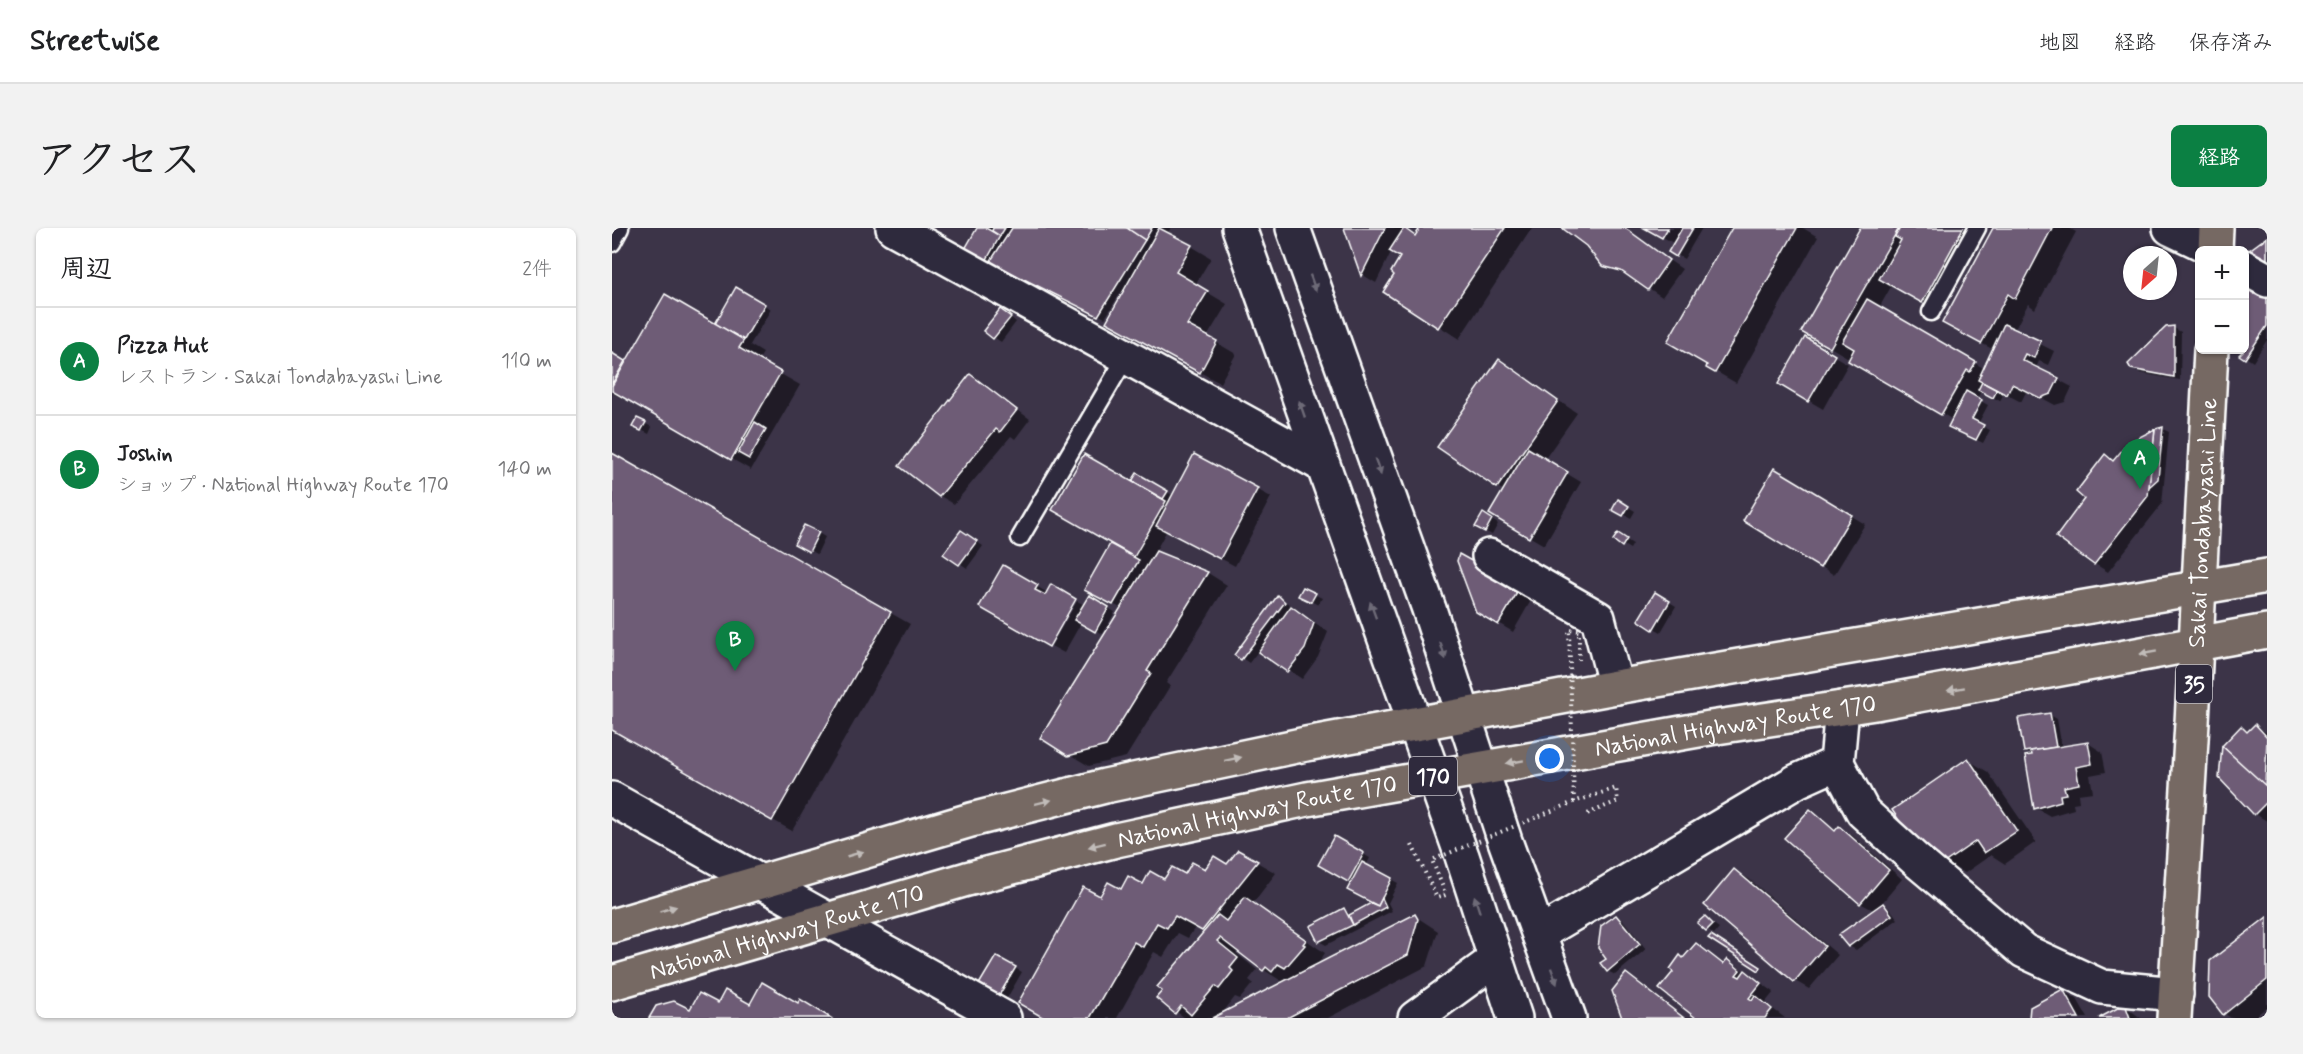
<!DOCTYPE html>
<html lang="ja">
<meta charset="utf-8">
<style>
body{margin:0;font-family:Mynerve,"Klee One",sans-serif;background:#f2f2f2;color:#202124}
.controls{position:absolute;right:18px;top:18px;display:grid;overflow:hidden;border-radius:9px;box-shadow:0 2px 4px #0004}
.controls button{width:54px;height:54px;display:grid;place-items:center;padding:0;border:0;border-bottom:2px solid #e0e0e0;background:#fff;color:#202124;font:30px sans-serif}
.compass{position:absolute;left:1511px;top:18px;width:54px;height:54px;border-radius:50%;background:#fff;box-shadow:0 2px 4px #0004;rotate:207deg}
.you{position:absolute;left:938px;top:531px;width:21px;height:21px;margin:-15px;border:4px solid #fff;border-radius:50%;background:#1a73e8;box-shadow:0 0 0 9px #1a73e833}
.badge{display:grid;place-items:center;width:39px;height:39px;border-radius:50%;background:#0b8043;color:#fff;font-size:20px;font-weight:700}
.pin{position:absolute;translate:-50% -50px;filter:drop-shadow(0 2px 3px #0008)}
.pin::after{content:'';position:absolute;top:32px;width:21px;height:18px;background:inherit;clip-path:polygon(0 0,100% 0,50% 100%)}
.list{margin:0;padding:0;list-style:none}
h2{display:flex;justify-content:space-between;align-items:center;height:78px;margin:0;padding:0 24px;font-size:26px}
h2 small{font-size:20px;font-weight:400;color:#757577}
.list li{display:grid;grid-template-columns:39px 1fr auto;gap:18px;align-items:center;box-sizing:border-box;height:108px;padding:0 24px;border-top:2px solid #e0e0e0}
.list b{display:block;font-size:22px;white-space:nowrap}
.list p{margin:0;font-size:20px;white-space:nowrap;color:#757577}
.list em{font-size:20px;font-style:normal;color:#757577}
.map{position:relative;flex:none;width:1655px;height:790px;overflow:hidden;border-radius:9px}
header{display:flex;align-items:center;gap:36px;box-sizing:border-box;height:84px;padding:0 30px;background:#fff;border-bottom:2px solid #e0e0e0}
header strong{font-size:28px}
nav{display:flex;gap:33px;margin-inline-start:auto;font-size:21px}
.intro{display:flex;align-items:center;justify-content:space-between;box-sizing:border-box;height:144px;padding:0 36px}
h1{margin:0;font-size:42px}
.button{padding:15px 27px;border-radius:9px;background:#0b8043;color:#fff;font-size:21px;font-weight:700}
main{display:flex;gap:36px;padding:0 36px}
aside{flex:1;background:#fff;border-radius:9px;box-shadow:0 2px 4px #0004}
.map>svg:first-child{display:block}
.shadow{fill:#0007;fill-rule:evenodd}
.building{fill:#6e5c76;stroke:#fff;stroke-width:1.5}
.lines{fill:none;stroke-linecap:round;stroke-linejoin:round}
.service-casing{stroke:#fff;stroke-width:21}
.minor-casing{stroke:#fff;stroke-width:38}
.tertiary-casing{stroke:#fff;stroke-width:38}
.primary-casing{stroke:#fff;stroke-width:38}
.trunk-casing{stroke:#fff;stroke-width:38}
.service{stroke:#2f2a3d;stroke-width:16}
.minor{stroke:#2f2a3d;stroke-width:33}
.tertiary{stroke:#2f2a3d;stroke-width:33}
.primary{stroke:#766964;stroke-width:33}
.trunk{stroke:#766964;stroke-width:33}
.path-bridge{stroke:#fff;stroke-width:4;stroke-dasharray:1.5 4.5;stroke-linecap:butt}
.oneway{fill:#6d6a77}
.oneway2{fill:#c1bcb9}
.labels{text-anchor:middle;stroke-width:4.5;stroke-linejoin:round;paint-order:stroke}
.shield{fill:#2f2a3d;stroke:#c1bfc5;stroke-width:1.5}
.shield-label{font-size:22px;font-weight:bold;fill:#fff}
.street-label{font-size:24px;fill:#fff;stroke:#2f2a3d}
</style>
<header>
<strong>Streetwise</strong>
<nav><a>地図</a><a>経路</a><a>保存済み</a></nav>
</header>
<div class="intro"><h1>アクセス</h1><a class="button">経路</a></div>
<main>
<aside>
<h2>周辺<small>2件</small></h2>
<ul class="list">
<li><span class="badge">A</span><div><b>Pizza Hut</b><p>レストラン · Sakai Tondabayashi Line</p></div><em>110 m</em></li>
<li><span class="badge">B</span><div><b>Joshin</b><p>ショップ · National Highway Route 170</p></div><em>140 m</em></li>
</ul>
</aside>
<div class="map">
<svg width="1655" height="790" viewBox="0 0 1655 790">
<rect width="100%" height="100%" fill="#3c3448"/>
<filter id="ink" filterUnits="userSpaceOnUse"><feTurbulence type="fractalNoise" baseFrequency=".0167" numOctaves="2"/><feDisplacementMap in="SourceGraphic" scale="12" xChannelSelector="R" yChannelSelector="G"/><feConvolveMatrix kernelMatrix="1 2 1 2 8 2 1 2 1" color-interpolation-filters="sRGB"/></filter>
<g filter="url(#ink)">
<g class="shadow">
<polygon points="363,0 559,0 556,4 599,30 583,57 615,76 595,109 624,126 608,155 515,105 512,65 509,64 493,90 355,21 365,1"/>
<polygon points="733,0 790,0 804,9 809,0 920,0 847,111 773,63 784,46 790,29 780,22 764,55 751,47"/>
<polygon points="953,0 1010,0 1070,41 1050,69 1020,49 991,36 975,17"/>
<polygon points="1035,0 1090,0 1072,31 1058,23 1063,16"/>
<polygon points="1122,0 1191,0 1206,9 1124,155 1096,139"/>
<polygon points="1250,0 1369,0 1324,81 1280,57 1267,80 1373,141 1382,122 1352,106 1383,0 1457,0 1464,4 1423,81 1416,76 1402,103 1442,123 1436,137 1427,133 1424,140 1460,159 1453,174 1443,177 1415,162 1409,174 1392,165 1388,173 1369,163 1365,171 1376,177 1366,196 1378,202 1371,215 1345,202 1341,192 1191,103"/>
<polygon points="1633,59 1655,71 1655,112 1641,134 1629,126 1638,105 1633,102"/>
<polygon points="131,65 159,81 138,117 151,125 146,133 188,157 139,242 11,168 10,170 0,165 0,127 15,135 104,98"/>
<polygon points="396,87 404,94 389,114 373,103"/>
<polygon points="1562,100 1569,104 1568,152 1528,145 1521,140"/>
<polygon points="1193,111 1236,136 1211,181 1168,156"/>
<polygon points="887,133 965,185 932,232 969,254 932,317 879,286 893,263 885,259"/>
<polygon points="358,148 418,191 403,211 399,208 342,276 328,268"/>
<polygon points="26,192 40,199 37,206 22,198"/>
<polygon points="1551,201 1557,204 1550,276 1496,344 1483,336 1474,270 1493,228 1502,234 1517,216"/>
<polygon points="0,227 298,396 180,603 0,500"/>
<polygon points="583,228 659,269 623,338 555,302 543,324 596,345 615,357 554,455 558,458 514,529 477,538 457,526 510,381 474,361 534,260 525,247 562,268"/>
<polygon points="1163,242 1253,296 1222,347 1208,338"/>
<polygon points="1006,273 1023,283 1019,290 1002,281"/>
<polygon points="872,287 886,296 880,307 865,299"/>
<polygon points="206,305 213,309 205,326 184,315"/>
<polygon points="1006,307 1021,316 1018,321 1003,312"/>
<polygon points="356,308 371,318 355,340 333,325"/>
<polygon points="847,333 921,369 901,404 866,383"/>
<polygon points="391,339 436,365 462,371 369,379"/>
<polygon points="691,361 710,370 706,377 688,367"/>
<polygon points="1044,366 1064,378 1049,404 1028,392"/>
<polygon points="477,369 503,384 491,406 469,395 452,425 439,418 465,373 473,377"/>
<polygon points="667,369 716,404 706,429 690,451 647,422 637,435 624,426"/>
<polygon points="1438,487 1445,491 1450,520 1476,515 1490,524 1494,544 1478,547 1481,564 1466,566 1467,574 1461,575 1462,581 1438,588 1424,580 1423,528 1413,523"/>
<polygon points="1643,498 1655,505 1655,593 1643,586 1608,550 1630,499 1637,504"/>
<polygon points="1356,532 1376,544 1424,614 1393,636 1379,627 1353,645 1323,630 1303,613"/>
<polygon points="1198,583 1225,603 1227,600 1241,608 1290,651 1269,676 1278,681 1286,691 1244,722 1237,718 1263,683 1248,675"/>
<polygon points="723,610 758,630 754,638 786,655 776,675 780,683 714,717 707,713 700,699 732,682 739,687 762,675 740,655 708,637"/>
<path d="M627,624L664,645L641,675L713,725L704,739L803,688L826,703L815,738L716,790H573L546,770L594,703L584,698L576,710L566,705L551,729L542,724L505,790H435L488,670L616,638ZM627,722L652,742L671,754L674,750L678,752L608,788L623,769L628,771L641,755L637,752L645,742L624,725Z"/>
<polygon points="1123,643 1137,651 1226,727 1197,761 1183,753"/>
<polygon points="1004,688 1011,692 1034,721 1003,747 996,743"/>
<polygon points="1093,690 1107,700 1102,706 1087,695"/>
<polygon points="1655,691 1655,779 1641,790 1619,790 1612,785"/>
<polygon points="1084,716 1113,736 1115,733 1129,741 1162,764 1153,775 1173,790 1086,790"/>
<polygon points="385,730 410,744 394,772 369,757"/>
<polygon points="1014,747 1028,755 1073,790 1012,790"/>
<polygon points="1451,763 1465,771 1476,790 1419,790"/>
<polygon points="1512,778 1529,790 1491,790"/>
</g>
<g class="building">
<polygon points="365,0 374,0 388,8 374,33 353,21"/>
<polygon points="381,0 393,0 388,8 380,3"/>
<polygon points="400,0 515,0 533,12 486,88 378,34"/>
<polygon points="515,0 540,0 533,12"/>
<polygon points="547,0 580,17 564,44 596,63 575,97 605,113 588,145 494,94"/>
<polygon points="732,0 773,0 749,48"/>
<polygon points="792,0 803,8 808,0 893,0 826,100 771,64 782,47 779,44 788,29 777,23"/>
<polygon points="950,0 1013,0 1057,32 1036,62 1009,43 990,38 974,18"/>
<polygon points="1032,0 1056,0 1050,10"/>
<polygon points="1070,0 1081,0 1064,29 1056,24"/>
<polygon points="1120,0 1185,0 1103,145 1094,140 1095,137 1055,114"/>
<polygon points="1248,0 1287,0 1218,120 1189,104"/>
<polygon points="1288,0 1351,0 1310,75 1267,51 1289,12 1283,9"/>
<polygon points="1381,0 1440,0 1403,71 1396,66 1369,116 1330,95"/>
<polygon points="1655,9 1655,36 1636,23"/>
<polygon points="1634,57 1655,70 1655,98 1633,131 1627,127 1632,122 1632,112 1636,106 1632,103"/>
<polygon points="124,59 153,76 132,112 103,96"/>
<polygon points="53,66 132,112 127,120 169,144 119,232 0,163 0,158"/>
<polygon points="1255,71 1364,134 1358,144 1355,142 1329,187 1236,133 1242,121 1230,114"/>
<polygon points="388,81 399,89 381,111 371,103"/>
<polygon points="1392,96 1429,113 1422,130 1413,126 1410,132 1447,150 1439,166 1428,170 1400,156 1395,167 1366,152"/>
<polygon points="1562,98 1562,149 1519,141 1516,136 1554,99"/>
<polygon points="1193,109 1223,127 1196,174 1166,156"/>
<polygon points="0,125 13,133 0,156"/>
<polygon points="887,131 946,173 885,260 825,219"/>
<polygon points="358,146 405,182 388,204 384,201 327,269 287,238"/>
<polygon points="1370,154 1385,162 1381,170 1366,162"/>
<polygon points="1354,163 1370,172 1360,191 1372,197 1364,212 1336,199"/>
<polygon points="25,190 34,194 29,203 20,199"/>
<polygon points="143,194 154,201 137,231 126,225"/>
<polygon points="1551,199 1546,251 1537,259 1543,201"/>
<polygon points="1543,201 1536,268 1482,337 1444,309 1472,271 1464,264 1493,226 1501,233 1516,215"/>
<polygon points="916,220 956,244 917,310 877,286"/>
<polygon points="0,225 279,384 160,593 0,502"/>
<polygon points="472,226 554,273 522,329 440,282"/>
<polygon points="582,226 646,260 608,331 544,298"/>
<polygon points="1162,240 1240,287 1208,340 1131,293"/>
<polygon points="525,245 556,263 551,271 520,253"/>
<polygon points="1006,271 1017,278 1011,288 1000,282"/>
<polygon points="871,285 880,291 873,304 863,299"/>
<polygon points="192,297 207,304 197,324 182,316"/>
<polygon points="349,302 365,313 347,337 331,326"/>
<polygon points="1006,305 1015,311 1010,319 1001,312"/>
<polygon points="498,316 527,332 501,377 472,362"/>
<polygon points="544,323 596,344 535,443 539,445 494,518 456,528 428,510"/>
<polygon points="847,326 908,360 886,397 864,384 845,333"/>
<polygon points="391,337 426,357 423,362 433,367 439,356 464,371 437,419 367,379"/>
<polygon points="691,359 704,365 699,374 686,368"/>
<polygon points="1043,364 1058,373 1041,402 1026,392"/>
<polygon points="477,367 497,379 483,404 462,392"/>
<polygon points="666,367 673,374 629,432 622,427"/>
<polygon points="679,378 702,395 693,421 675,444 646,424"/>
<polygon points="1438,485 1444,519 1412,524 1406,490"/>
<polygon points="1643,496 1655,509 1653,560 1610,518 1629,498 1635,504"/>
<polygon points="1476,514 1480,536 1464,539 1467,556 1452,559 1454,566 1448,567 1449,573 1422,581 1413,528 1420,527 1419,523"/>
<polygon points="1610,518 1655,559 1655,574 1642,587 1607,550"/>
<polygon points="1356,530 1405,603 1372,625 1364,613 1332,635 1326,627 1321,631 1307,611 1302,614 1280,582"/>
<polygon points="1198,581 1223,603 1227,598 1277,642 1248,676 1172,610"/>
<polygon points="722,608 752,625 736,654 706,637"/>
<polygon points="626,622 646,633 590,703 563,688 555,700 545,695 531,719 522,714 478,790 432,790 406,775 471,659 488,668 496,654 509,661 516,648 531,656 538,643 552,651 560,639 573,646 580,634 593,641 602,628 615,636"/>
<polygon points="750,634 780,650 766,678 735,662"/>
<polygon points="1122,641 1213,718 1182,754 1092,677"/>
<polygon points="633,669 694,712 691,716 693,717 673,740 666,736 660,744 654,739 651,743 608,710 605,713 626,730 618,740 621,743 607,761 603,758 579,787 569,778 563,786 544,770 550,763 545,759 606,687 614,693"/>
<polygon points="770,670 774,679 741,697 737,687 759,675 766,678"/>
<polygon points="1271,675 1280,687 1236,719 1226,707"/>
<polygon points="732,680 741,697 706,714 698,698"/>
<polygon points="803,686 806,691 796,727 675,790 600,790"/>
<polygon points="1004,687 1028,716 995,744 988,735 994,731 986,720 989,698"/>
<polygon points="1093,688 1101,696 1094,703 1085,695"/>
<polygon points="1655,689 1655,752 1611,787 1597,769 1598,733"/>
<polygon points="1099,707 1149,739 1147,743 1096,710"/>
<polygon points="1084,715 1111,736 1115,731 1128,742 1124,747 1128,749 1133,742 1149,755 1137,770 1140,772 1143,767 1160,781 1153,790 1084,790 1047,761 1061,744 1058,741 1068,727 1071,730"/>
<polygon points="384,728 404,739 386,769 366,758"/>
<polygon points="1014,745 1072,790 1010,790 1000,763"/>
<polygon points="150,754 186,775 188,771 219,790 37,790 44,778 62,773 78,781 87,765 106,775 113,762 138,776"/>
<polygon points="1451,761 1467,790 1417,790 1418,779"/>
<polygon points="1513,776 1518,790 1487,790"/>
</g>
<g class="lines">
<g class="service-casing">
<g id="service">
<polyline points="0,15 8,0"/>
<polyline points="1319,84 1365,0"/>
<polyline points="408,310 514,129"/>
</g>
</g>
<g class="minor-casing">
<g id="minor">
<polyline points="281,0 709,236"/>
<polyline points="1558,0 1604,22"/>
<polyline points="1632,39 1655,52"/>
<polyline points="877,328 986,390 1004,459"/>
<polyline points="1230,480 1225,535 1251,584 1305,633 1412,723 1490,759 1564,766"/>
<polyline points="0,571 392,790"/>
<polyline points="927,706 1185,553 1225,535"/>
</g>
</g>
<g class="tertiary-casing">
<g id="tertiary">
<polyline points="627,0 850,628 903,790"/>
<polyline points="681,0 817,381 893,613 957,790"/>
<polyline points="803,790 884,731"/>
</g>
</g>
<g class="primary-casing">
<g id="primary">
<polyline points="1603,22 1604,0"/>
<path id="s1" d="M1562,790L1580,495L1599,122"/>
</g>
</g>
<g class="trunk-casing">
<g id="trunk">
<polyline points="0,698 359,592 493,558 694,516 1004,459 1655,348"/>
<path id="s2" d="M0,755L355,651L504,612L695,571L1098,500L1263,475L1655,403"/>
</g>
</g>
<use href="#service" class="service"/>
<use href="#minor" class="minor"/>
<use href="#tertiary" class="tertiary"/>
<use href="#primary" class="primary"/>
<use href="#trunk" class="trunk"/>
<g class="path-bridge">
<polyline points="962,574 957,402 967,403 967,432"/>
<polyline points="800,617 825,670 834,667 820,632 962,574 1004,560 1006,573 975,586"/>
</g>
</g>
<defs><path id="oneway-solid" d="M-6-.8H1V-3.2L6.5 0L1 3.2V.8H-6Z" transform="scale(1.5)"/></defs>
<g class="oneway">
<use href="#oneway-solid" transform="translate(701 55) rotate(70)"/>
<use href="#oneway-solid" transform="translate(690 181) rotate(-109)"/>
<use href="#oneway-solid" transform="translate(766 239) rotate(70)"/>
<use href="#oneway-solid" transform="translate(761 382) rotate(-110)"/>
<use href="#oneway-solid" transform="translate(831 423) rotate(72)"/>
<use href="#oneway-solid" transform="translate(865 676) rotate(-108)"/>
<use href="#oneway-solid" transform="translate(942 748) rotate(70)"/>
</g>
<g class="oneway2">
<use href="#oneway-solid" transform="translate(1536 425) rotate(170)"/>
<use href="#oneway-solid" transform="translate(1344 461) rotate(170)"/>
<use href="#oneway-solid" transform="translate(621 531) rotate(-12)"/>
<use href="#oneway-solid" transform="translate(903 534) rotate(170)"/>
<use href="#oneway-solid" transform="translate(431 574) rotate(-14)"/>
<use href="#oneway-solid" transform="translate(485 617) rotate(166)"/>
<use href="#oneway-solid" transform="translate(243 626) rotate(-16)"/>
<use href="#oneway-solid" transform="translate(56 681) rotate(-16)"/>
</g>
</g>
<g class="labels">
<g class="shield">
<rect x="1564" y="437" width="36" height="38" rx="4.5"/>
<rect x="797" y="529" width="48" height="38" rx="4.5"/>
</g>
<g class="shield-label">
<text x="1582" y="464">35</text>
<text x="821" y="556">170</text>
</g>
<g class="street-label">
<text dy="8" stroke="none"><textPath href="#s1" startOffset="496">Sakai Tondabayashi Line</textPath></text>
<text dy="8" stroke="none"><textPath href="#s2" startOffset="1154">National Highway Route 170</textPath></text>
<text dy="8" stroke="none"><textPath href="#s2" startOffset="668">National Highway Route 170</textPath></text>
<text dy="8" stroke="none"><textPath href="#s2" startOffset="182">National Highway Route 170</textPath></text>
</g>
</g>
</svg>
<div class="controls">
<button>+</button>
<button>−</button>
</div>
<svg class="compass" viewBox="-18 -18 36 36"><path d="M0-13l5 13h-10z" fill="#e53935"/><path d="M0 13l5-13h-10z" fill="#757577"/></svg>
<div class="you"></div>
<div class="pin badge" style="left:1528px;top:261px">A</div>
<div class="pin badge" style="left:123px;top:443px">B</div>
</div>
</main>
